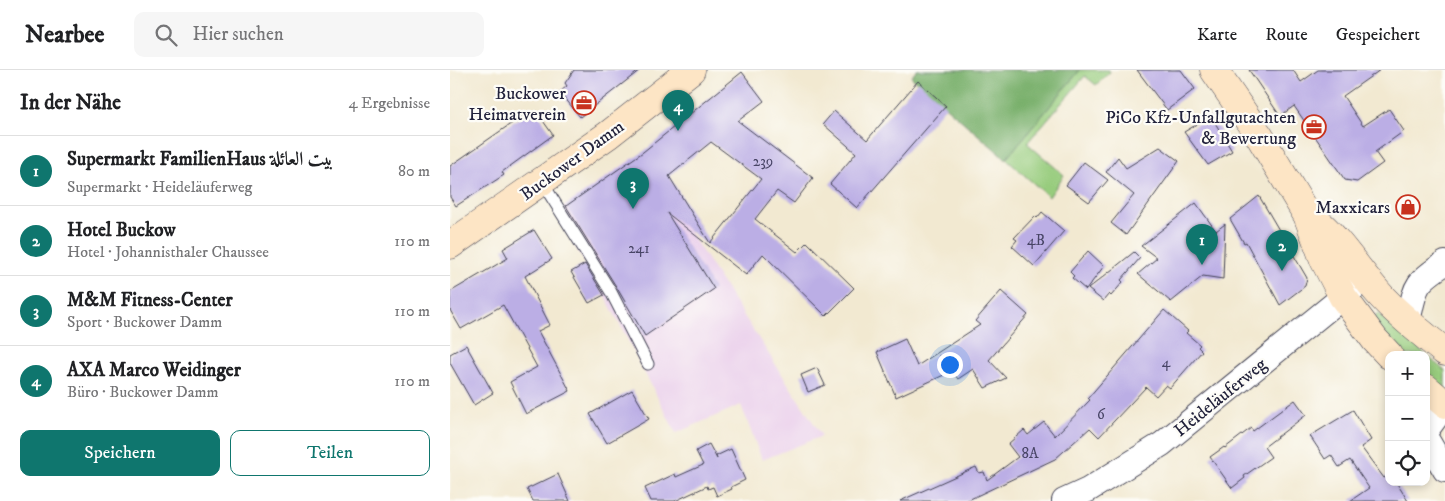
<!DOCTYPE html>
<html lang="de">
<meta charset="utf-8">
<style>
body{margin:0;font-family:"IM FELL DW Pica",Amiri,serif;background:#f6f6f6;color:#202124}
.controls{position:absolute;right:15px;bottom:15px;display:grid;overflow:hidden;border-radius:10px;box-shadow:0 2px 8px #0003}
.controls button{width:45px;height:45px;display:grid;place-items:center;padding:0;border:0;border-bottom:1px solid #e0e0e0;background:#fff;color:#202124;font:25px sans-serif}
.you{position:absolute;left:499px;top:294px;width:18px;height:18px;margin:-12px;border:4px solid #fff;border-radius:50%;background:#1a73e8;box-shadow:0 0 0 8px #1a73e833}
.badge{display:grid;place-items:center;width:32px;height:32px;border-radius:50%;background:#0f766e;color:#fff;font-size:16px;font-weight:700}
.pin{position:absolute;translate:-50% -41px;filter:drop-shadow(0 1px 2px #0008)}
.pin::after{content:'';position:absolute;top:26px;width:18px;height:15px;background:inherit;clip-path:polygon(0 0,100% 0,50% 100%)}
.list{margin:0;padding:0;list-style:none}
h2{display:flex;justify-content:space-between;align-items:center;height:65px;margin:0;padding:0 20px;font-size:21px}
h2 small{font-size:16px;font-weight:400;color:#757577}
.list li{display:grid;grid-template-columns:32px 1fr auto;gap:15px;align-items:center;box-sizing:border-box;height:70px;padding:0 20px;border-top:1px solid #e0e0e0}
.list b{display:block;font-size:19px;white-space:nowrap}
.list p{margin:0;font-size:16px;white-space:nowrap;color:#757577}
.list em{font-size:16px;font-style:normal;color:#757577}
.actions{display:flex;gap:10px;padding:15px 20px}
.actions a{flex:1;padding:11px 0;border:1px solid #0f766e;border-radius:10px;text-align:center;font-size:18px;color:#0f766e}
.actions .main{background:#0f766e;color:#fff}
.icon{flex:none;width:28px;height:28px;fill:none;stroke:currentColor;stroke-width:2;stroke-linecap:round;stroke-linejoin:round}
.map{position:relative;flex:none;width:995px;height:431px;overflow:hidden}
header{display:flex;align-items:center;gap:30px;box-sizing:border-box;height:70px;padding:0 25px;background:#fff;border-bottom:1px solid #e0e0e0}
header strong{font-size:24px}
nav{display:flex;gap:28px;margin-inline-start:auto;font-size:18px}
.search{width:350px;height:45px;background:#f6f6f6;display:flex;align-items:center;gap:12px;box-sizing:border-box;padding:0 18px;border-radius:10px;color:#757577;font-size:19px}
main{display:flex}
aside{flex:1;background:#fff}
.map>svg:first-child{display:block}
.built{fill:#ebd1ec}
.green{fill:#97cc7d;stroke:#5c775c}
.forest{fill:#79b06c;stroke:#4e6954}
.building{fill:#bbaee5;fill-rule:evenodd}
.lines{fill:none;stroke-linecap:round;stroke-linejoin:round}
.service-casing{stroke:#414052;stroke-width:13}
.minor-casing{stroke:#414052;stroke-width:26}
.secondary-casing{stroke:#414052;stroke-width:29}
.service{stroke:#fff;stroke-width:11}
.minor{stroke:#fff;stroke-width:24}
.secondary{stroke:#fde5c5;stroke-width:28}
.labels{text-anchor:middle;stroke-width:4.5;stroke-linejoin:round;paint-order:stroke}
.number-label{font-size:15px;fill:#484566}
.poi-label{font-size:18px;fill:#22223b;stroke:#fdfcf7;text-anchor:end}
.street-label{font-size:18px;fill:#22223b;stroke:#fdfcf7}
</style>
<header>
<strong>Nearbee</strong>
<div class="search"><svg class="icon" aria-label="search" viewBox="0 0 24 24"><circle cx="10" cy="10" r="6"/><path d="M15 15l6 6"/></svg>Hier suchen</div>
<nav><a>Karte</a><a>Route</a><a>Gespeichert</a></nav>
</header>
<main>
<aside>
<h2>In der Nähe<small>4 Ergebnisse</small></h2>
<ul class="list">
<li><span class="badge">1</span><div><b>Supermarkt FamilienHaus بيت العائلة</b><p>Supermarkt · Heideläuferweg</p></div><em>80 m</em></li>
<li><span class="badge">2</span><div><b>Hotel Buckow</b><p>Hotel · Johannisthaler Chaussee</p></div><em>110 m</em></li>
<li><span class="badge">3</span><div><b>M&amp;M Fitness-Center</b><p>Sport · Buckower Damm</p></div><em>110 m</em></li>
<li><span class="badge">4</span><div><b>AXA Marco Weidinger</b><p>Büro · Buckower Damm</p></div><em>110 m</em></li>
</ul>
<div class="actions"><a class="main">Speichern</a><a>Teilen</a></div>
</aside>
<div class="map">
<svg width="995" height="431" viewBox="0 0 995 431">
<rect width="100%" height="100%" fill="#fdfcf7"/>
<filter id="ink" filterUnits="userSpaceOnUse"><feTurbulence type="fractalNoise" baseFrequency=".02" numOctaves="2"/><feDisplacementMap in="SourceGraphic" scale="10" xChannelSelector="R" yChannelSelector="G"/><feConvolveMatrix kernelMatrix="1 2 1 2 8 2 1 2 1" color-interpolation-filters="sRGB"/></filter>
<filter id="wash" filterUnits="userSpaceOnUse"><feTurbulence type="fractalNoise" baseFrequency=".0096" numOctaves="4" result="noise"/><feDisplacementMap in="SourceGraphic" scale="20" xChannelSelector="R" yChannelSelector="G"/><feGaussianBlur stdDeviation="1.12" result="paint"/><feColorMatrix in="noise" values="0 0 0 0 0 0 0 0 0 0 0 0 0 0 0 0 0 1.4 0 .05"/><feComposite in="paint" operator="in"/></filter>
<g filter="url(#wash)">
<rect width="100%" height="100%" fill="#f2e9d1"/>
<polygon class="built" points="183,88 222,135 372,366 312,390 291,335 226,363 154,224 105,143"/>
<g class="green">
<polygon points="630,0 659,0 660,2 646,15 635,6 577,73 614,105 599,127 556,89"/>
<polygon points="928,243 976,285 952,285 920,250"/>
<polygon points="976,285 995,301 995,321 976,306"/>
</g>
<polygon class="forest" points="467,0 630,0 556,89 461,7"/>
<g id="blocks">
<g class="building">
<polygon points="124,0 190,0 130,47 110,22 117,16 115,13"/>
<polygon points="687,0 731,0 745,19 717,40"/>
<polygon points="799,0 843,0 851,12 868,0 930,0 893,26 913,56 939,39 954,61 925,82 933,93 907,112 895,110 844,36 830,46"/>
<path d="M292,2L314,31L288,51L363,108L344,133L327,121L305,149L347,182L357,172L404,218L376,246L313,184L296,205L217,143L264,219L195,266L167,218L116,136L193,82ZM261,72L311,109L260,173L219,106Z"/>
<polygon points="468,11 496,36 407,138 380,114 406,83 373,54 384,41 417,70"/>
<polygon points="86,41 103,65 52,102 54,105 6,136 0,127 0,96 75,44 78,47"/>
<polygon points="761,46 782,81 758,95 734,62"/>
<polygon points="710,77 729,91 676,165 661,153 684,125 656,102 668,87 676,98"/>
<polygon points="634,92 658,110 639,132 616,115"/>
<polygon points="809,126 857,208 855,216 830,235 796,172 794,173 780,149"/>
<polygon points="746,133 766,161 775,154 773,209 753,206 721,232 688,204 707,188 691,176"/>
<polygon points="592,142 614,161 584,196 562,176 567,170 564,168 585,146 587,148"/>
<polygon points="84,160 102,189 75,206 100,255 88,261 120,321 76,344 60,312 87,297 53,235 11,259 0,240 0,222 58,188 53,179"/>
<polygon points="638,181 654,196 636,220 622,208 624,206 620,202"/>
<polygon points="684,182 690,188 671,210 673,212 661,226 659,224 653,231 638,219"/>
<polygon points="135,194 154,225 139,233 121,202"/>
<polygon points="551,221 578,245 539,290 556,308 535,318 523,299 508,309 489,285 496,304 446,327 427,282 455,269 467,296 530,255 525,251"/>
<polygon points="714,240 738,261 736,263 750,275 748,277 752,281 720,318 716,315 706,326 696,317 649,367 640,358 605,389 516,431 450,431 526,397 529,403 534,402 537,410 568,387 558,374 574,360 578,365 594,352 605,366 640,330 638,328"/>
<polygon points="16,275 43,323 24,335 0,293 0,284"/>
<polygon points="367,298 375,315 358,322 351,305"/>
<polygon points="182,320 199,349 157,373 140,344"/>
<polygon points="845,330 856,345 814,377 821,387 794,406 795,408 782,418 760,387 774,377 775,378 801,358 803,361"/>
<polygon points="903,340 921,370 911,377 934,408 939,405 939,412 946,412 958,431 900,431 919,418 900,390 889,397 881,385 875,389 860,366"/>
<polygon points="259,374 267,389 266,386 281,379 295,410 281,417 282,419 267,426 263,417 258,419 257,416 225,431 201,431 195,418 225,404 226,407 253,395 246,381"/>
<polygon points="108,404 120,431 83,431 77,419"/>
</g>
</g>
</g>
<g filter="url(#ink)">
<use href="#blocks" fill-opacity="0" stroke="#414052" stroke-width="1"/>
<g class="lines">
<g class="service-casing">
<polyline id="service" points="92,112 161,222 198,294"/>
</g>
<g class="minor-casing">
<g id="minor">
<path d="M958,252C966,216 963,214 995,193"/>
<polyline points="976,361 995,335"/>
<polyline points="976,368 995,400"/>
<polyline points="614,431 638,420 712,374 916,208"/>
</g>
</g>
<g class="secondary-casing">
<g id="secondary">
<polyline points="764,0 810,67 857,145 874,190 893,227 925,270 939,285"/>
<path d="M863,148C890,169 908,201 931,226C950,247 973,264 995,282"/>
<polyline points="0,175 158,65 241,0"/>
<polyline points="976,318 995,334"/>
</g>
</g>
<use href="#service" class="service"/>
<use href="#minor" class="minor"/>
<use href="#secondary" class="secondary"/>
</g>
</g>
<defs>
<g id="office-ring" transform="scale(1.25)"><circle r="9.5" fill="#fdfcf7" stroke="#c8321e" stroke-width="1.5"/><path d="M-6-3h4V-5.5h4V-3h4V5H-6ZM-1-4.5V-3h2v-1.5ZM-6 0V1H6V0Z" fill="#c8321e"/></g>
<g id="shop-ring" transform="scale(1.25)"><circle r="9.5" fill="#fdfcf7" stroke="#c8321e" stroke-width="1.5"/><path d="M-5-2.5h2.3a2.7 3.5 0 0 1 5.4 0H5L5.5 6h-11ZM-1.5-2.5h3a1.5 2.3 0 0 0-3 0Z" fill="#c8321e"/></g>
</defs>
<g fill-rule="evenodd">
<use href="#office-ring" x="134" y="33"/>
<use href="#office-ring" x="864" y="57"/>
<use href="#shop-ring" x="958" y="137"/>
</g>
<g class="labels">
<g class="number-label">
<text x="313" y="96">239</text>
<text x="586" y="175">4B</text>
<text x="189" y="183">241</text>
<text x="716" y="297">4</text>
<text x="651" y="349">6</text>
<text x="580" y="388">8A</text>
</g>
<g class="poi-label">
<text x="116" y="29">Buckower<tspan x="116" dy="21">Heimatverein</tspan></text>
<text x="846" y="53">PiCo Kfz-Unfallgutachten<tspan x="846" dy="21">&amp; Bewertung</tspan></text>
<text x="940" y="143">Maxxicars</text>
</g>
<g class="street-label">
<text transform="translate(122 90) rotate(-36)" y="6">Buckower Damm</text>
<text transform="translate(770 327) rotate(-39)" y="6">Heideläuferweg</text>
</g>
</g>
</svg>
<div class="controls">
<button>+</button>
<button>−</button>
<button><svg class="icon" aria-label="locate" viewBox="0 0 24 24"><circle cx="12" cy="12" r="6"/><path d="M12 2v4M12 18v4M2 12h4M18 12h4"/></svg></button>
</div>
<div class="you"></div>
<div class="pin badge" style="left:752px;top:195px">1</div>
<div class="pin badge" style="left:832px;top:201px">2</div>
<div class="pin badge" style="left:183px;top:139px">3</div>
<div class="pin badge" style="left:228px;top:61px">4</div>
</div>
</main>
